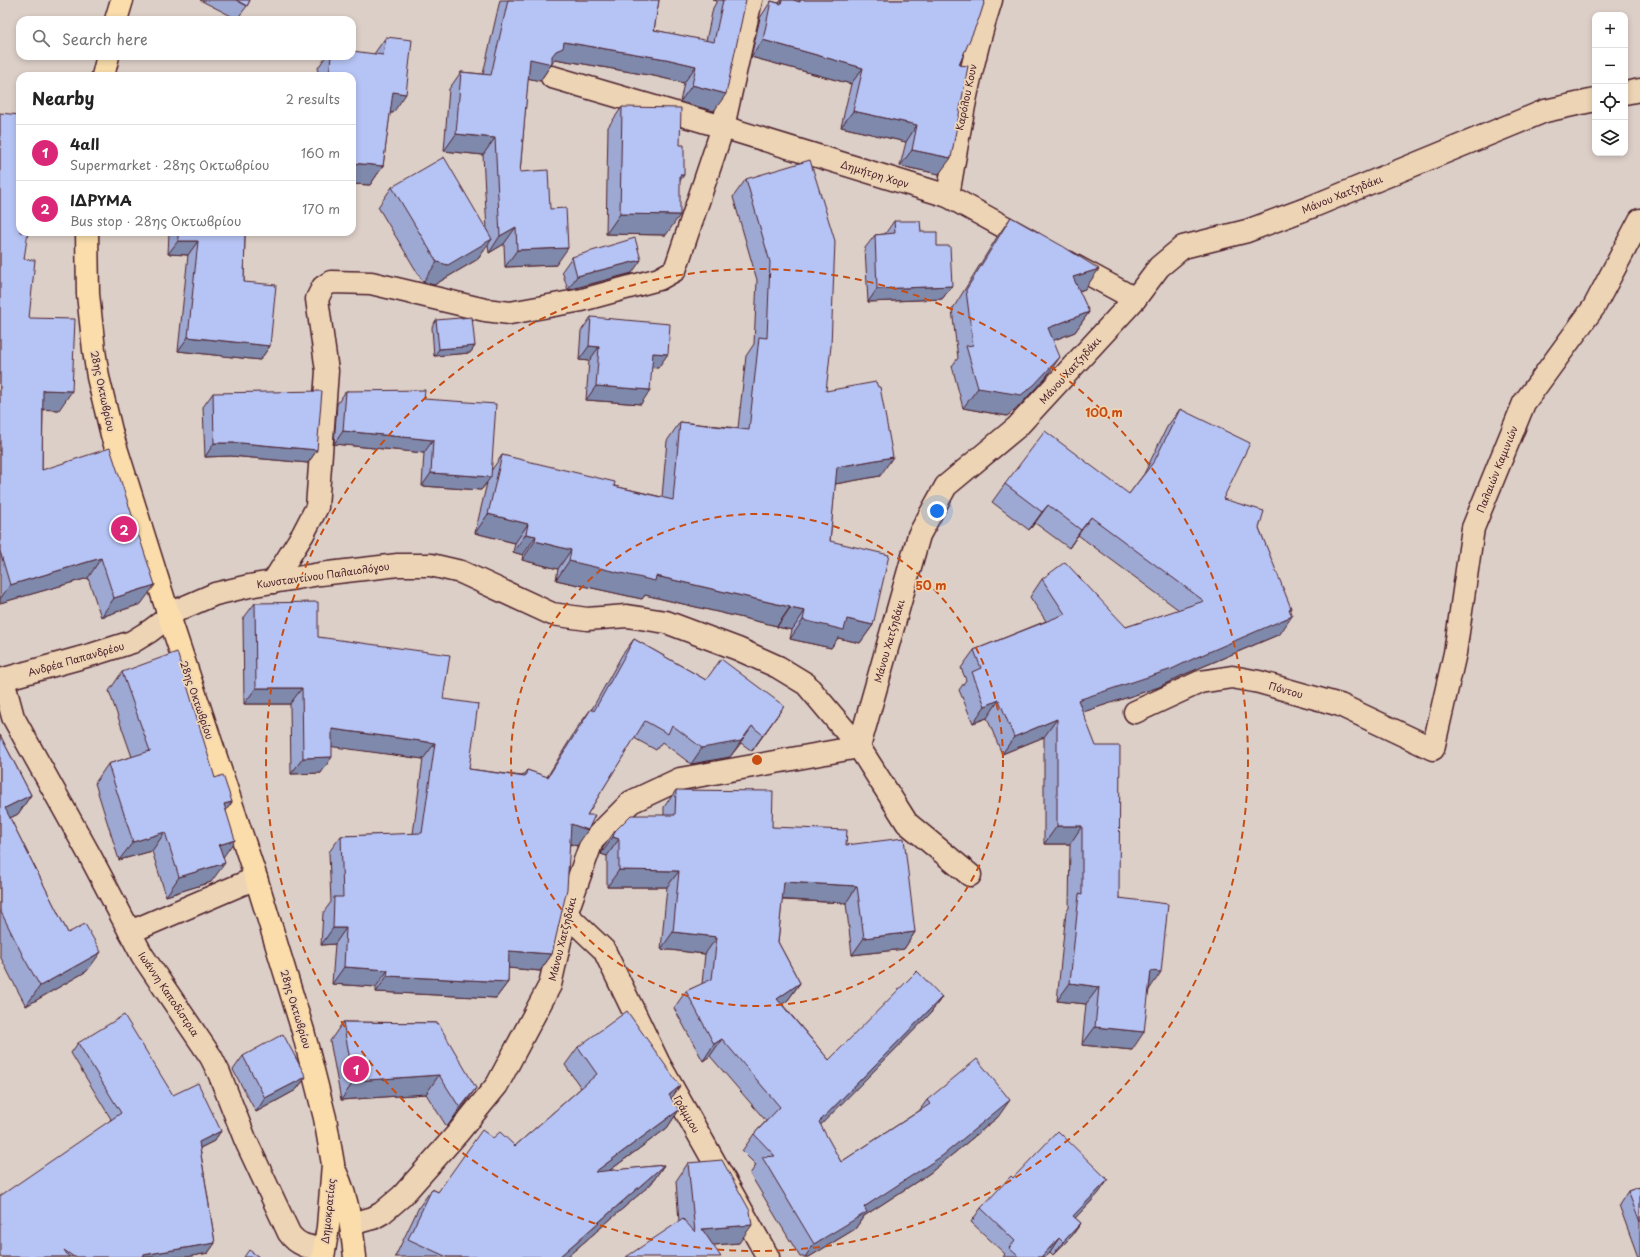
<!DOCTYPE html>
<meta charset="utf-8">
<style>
body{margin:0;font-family:"Playpen Sans",sans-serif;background:#f6f6f6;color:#222}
.controls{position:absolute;right:12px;top:12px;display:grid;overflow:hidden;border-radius:8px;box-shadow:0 2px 6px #0003}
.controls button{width:36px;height:36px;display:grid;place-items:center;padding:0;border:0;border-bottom:1px solid #e0e0e0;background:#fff;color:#222;font:20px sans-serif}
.you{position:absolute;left:937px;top:511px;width:14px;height:14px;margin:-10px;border:3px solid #fff;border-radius:50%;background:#1a73e8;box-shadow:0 0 0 6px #1a73e833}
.badge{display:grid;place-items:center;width:26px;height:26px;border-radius:50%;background:#db2777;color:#fff;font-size:13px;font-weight:700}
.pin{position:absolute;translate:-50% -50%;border:2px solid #fff;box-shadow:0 1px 4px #0006}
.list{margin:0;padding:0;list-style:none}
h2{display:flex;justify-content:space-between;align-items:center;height:52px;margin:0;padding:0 16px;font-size:17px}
h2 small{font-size:13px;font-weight:400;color:#767676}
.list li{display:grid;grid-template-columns:26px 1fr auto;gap:12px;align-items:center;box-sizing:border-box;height:56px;padding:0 16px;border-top:1px solid #e0e0e0}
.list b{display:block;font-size:15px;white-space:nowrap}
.list p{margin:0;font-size:13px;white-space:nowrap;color:#767676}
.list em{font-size:13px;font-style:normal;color:#767676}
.icon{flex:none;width:22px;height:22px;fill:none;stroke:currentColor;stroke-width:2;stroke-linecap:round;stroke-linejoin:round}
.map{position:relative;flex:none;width:1640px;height:1257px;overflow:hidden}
.search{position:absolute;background:#fff;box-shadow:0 2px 6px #0003;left:16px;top:16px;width:340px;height:44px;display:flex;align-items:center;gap:10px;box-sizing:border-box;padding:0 14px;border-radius:12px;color:#767676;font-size:15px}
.panel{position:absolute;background:#fff;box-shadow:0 2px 6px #0003;left:16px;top:72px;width:340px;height:164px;border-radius:12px}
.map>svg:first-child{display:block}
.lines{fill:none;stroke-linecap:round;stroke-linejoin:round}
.minor-casing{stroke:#4a1f2b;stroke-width:25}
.major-casing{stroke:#4a1f2b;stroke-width:25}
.minor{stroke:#edd4b5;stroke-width:22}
.major{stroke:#faddab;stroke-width:22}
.wall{fill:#9da9d3;stroke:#4a1f2b}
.shaded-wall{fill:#7f89ac;stroke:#4a1f2b}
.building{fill:#b6c4f5;stroke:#4a1f2b}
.ring{fill:none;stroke:#c84d12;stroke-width:2;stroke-dasharray:7 5}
.labels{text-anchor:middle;stroke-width:3.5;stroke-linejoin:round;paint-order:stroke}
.street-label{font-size:10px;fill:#4a1f2b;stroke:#edd4b5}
.centre{fill:#c84d12;stroke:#edd4b5;stroke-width:2}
.ring-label{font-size:12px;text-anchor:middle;font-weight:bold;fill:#c84d12;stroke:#edd4b5;stroke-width:3.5;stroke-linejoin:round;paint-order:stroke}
</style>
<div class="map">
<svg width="1640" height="1257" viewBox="0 0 1640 1257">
<rect width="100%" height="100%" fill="#dccfc8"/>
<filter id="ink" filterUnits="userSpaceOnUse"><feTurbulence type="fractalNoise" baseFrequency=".025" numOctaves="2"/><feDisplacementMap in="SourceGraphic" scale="8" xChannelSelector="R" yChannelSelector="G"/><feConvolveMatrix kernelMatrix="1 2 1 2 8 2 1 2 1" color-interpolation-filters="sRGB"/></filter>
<g filter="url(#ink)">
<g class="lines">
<g class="minor-casing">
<g id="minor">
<polyline points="751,0 723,127 948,196 1030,241"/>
<polyline points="1625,93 1640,90"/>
<path d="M948,196C959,130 970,64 991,0"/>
<polyline points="1067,262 1135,299"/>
<polyline points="273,582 303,534 317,507 327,371 317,299 323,287 331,282 371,283 485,310 510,313 582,300 659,279 675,270 723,127 552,77"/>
<polyline points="0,680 94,654 132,642 150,631 178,610 215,594 249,586 320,574 398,565 431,565 461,572 552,614 587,619 627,616 666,622 738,649 778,667 806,684 859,747 907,823 970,875"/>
<path d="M3,680L13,717L89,854L142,955L211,1057L219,1073L245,1139L289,1233C298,1246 309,1247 324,1249"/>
<polyline points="1135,712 1200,682 1232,677 1259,682 1340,705 1433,749 1455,653 1473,528 1524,403 1594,307 1640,220"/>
<polyline points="566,914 604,950 659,1064 768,1257"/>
<polyline points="130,932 256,878"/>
<polyline points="351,1224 373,1218 382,1213 402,1196 457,1134 497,1085 550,985 566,914 592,841 631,802 680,779 859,747 919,535 946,486 1017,427 1135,299 1159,267 1183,247 1247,231 1311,207 1545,111 1595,100"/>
</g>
</g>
<g class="major-casing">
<g id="major">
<polyline points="116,20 122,0"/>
<polyline points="103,76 108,56"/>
<polyline points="87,232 88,294 94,350 98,377 112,435 169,616 256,878 303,1031 325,1118 333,1164 328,1227 323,1257"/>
<path d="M336,1173C348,1199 352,1229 355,1257"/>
</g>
</g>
<use href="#minor" class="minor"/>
<use href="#major" class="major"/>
</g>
<g class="wall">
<polygon points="200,0 250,0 247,6 237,19"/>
<polygon points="500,0 659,0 654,30 706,41 713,8 717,1 713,0 723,0 714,111 680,102 684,83 654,76 555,59 540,81 528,78 520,172 550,209 556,265 505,267 504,244 489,253 488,245 478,259 434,285 423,282 378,207 392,187 487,231 483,155 444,151 449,89 461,72 483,74"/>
<polygon points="781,0 985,0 959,65 939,174 900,166 906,142 841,127 851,84 751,57 760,18 771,1 779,3"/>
<polygon points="386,37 393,113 390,113 383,166 370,185 352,184 352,76 317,76 318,68 326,56 352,56 374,54"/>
<polygon points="622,107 680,181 666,235 606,234 608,127"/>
<polygon points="0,113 24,259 29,318 59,410 43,409 42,470 141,604 101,617 88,578 0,603"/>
<polygon points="746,179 826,391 880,476 835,484 830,541 873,625 860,643 838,638 831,648 790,639 792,630 777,627 777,626 645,595 642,599 556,580 558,569 522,560 523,555 513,552 515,543 475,533 487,483 481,490 422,486 424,453 334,444 337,404 346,391 424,399 491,471 502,455 614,486 662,497 667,441 680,422 738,428 746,356 754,344 757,280 733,197"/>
<polygon points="1011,217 1085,289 1079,291 1089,312 1075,332 1054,340 1046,377 1020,405 1007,416 963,408 952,366 958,358 952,310 997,237"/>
<polygon points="894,221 921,232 937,246 952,286 942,299 868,302 865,248 875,235 885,234"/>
<polygon points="169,232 245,232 244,282 270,346 260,360 178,351 188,255 168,254"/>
<polygon points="572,257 632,273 568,290 562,271"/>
<polygon points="591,317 658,368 652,367 641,404 586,400 589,361 579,360 581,331"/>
<polygon points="436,320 475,346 470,353 434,356 432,327"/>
<polygon points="213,393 317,450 308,463 231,456 205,457 203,407"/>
<polygon points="1180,409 1223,499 1259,528 1290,610 1280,634 1183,675 1159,687 1083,712 1119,898 1149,990 1132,1050 1082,1045 1086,1004 1057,1001 1066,912 1069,908 1070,844 1044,844 1044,737 1002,754 987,718 973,723 959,690 966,680 961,668 974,650 1046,621 1030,597 1042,579 1126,627 1179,610 1078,535 1069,548 1035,523 1029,530 992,502 1005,484 1129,494 1144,474 1167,427"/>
<polygon points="255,603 318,637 443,699 469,769 522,776 527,770 547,777 579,725 591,709 592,709 622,655 634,639 706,680 784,706 752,751 741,743 730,757 691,764 662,742 656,750 634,738 587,815 577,846 570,844 552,954 540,971 508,968 508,982 496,998 376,992 376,987 332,984 335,944 321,945 323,913 331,902 329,852 341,836 413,834 423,759 332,746 321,773 291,774 290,704 244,704 243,619"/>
<polygon points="122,672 215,778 232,802 226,810 223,858 211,882 166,896 152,851 119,860 95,783 108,764 132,757 109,691"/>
<polygon points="0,735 31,795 18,814 10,818 87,971 26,1006 11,978 0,956"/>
<polygon points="676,790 772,827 846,845 915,932 904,949 852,955 846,903 782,900 778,942 800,983 788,1000 782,1004 829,1060 942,997 930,1014 820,1125 841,1162 919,1111 927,1100 998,1117 930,1173 864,1216 855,1229 809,1257 800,1257 750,1174 756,1165 742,1151 754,1134 766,1121 710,1056 703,1061 674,1008 686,991 702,984 705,954 661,949 667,887 607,887 607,856 601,854 603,848 615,831 664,815 664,807"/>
<polygon points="343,1022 438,1023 462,1108 447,1127 426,1094 341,1100 330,1041"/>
<polygon points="78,1043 173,1095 221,1131 214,1141 200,1148 215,1243 208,1253 187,1257 0,1257 111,1119 71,1053"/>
<polygon points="578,1047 671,1099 679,1110 667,1128 609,1171 664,1165 651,1184 567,1257 395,1257 419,1207 432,1189 438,1192 493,1138 515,1146 581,1088 565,1065"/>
<polygon points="243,1056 306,1077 296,1090 256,1112 233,1070"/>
<polygon points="688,1163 739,1243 713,1245 679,1222 676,1181"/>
<polygon points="1013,1178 1099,1193 1075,1218 1081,1223 1071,1237 1053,1255 1050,1252 1045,1257 1003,1257 1005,1254 971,1222 981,1208"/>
<polygon points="1640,1187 1640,1257 1638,1257 1619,1205 1628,1191"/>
</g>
<g class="shaded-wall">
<polygon points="763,40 863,68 851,84 751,57"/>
<polygon points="564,42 666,59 696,66 684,83 654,76 555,59 540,81 518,76 530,59 556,51"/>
<polygon points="692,85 726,94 714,111 680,102"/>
<polygon points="393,92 406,94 393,113 379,111"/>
<polygon points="853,111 917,125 906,142 841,127"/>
<polygon points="456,134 495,138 483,155 444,151"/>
<polygon points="912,150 951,158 939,174 900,166"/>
<polygon points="352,163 383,166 370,185 352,184"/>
<polygon points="680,175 684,175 670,195"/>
<polygon points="620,214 680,215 666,235 606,234"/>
<polygon points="516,227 504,244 489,253 500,236"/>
<polygon points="492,239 478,259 434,285 423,282 437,262"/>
<polygon points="178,241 198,241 188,255 168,254"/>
<polygon points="568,248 556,265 505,267 517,250"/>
<polygon points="641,260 632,273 568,290 577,276"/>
<polygon points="1099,269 1085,289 1059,297 1073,277"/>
<polygon points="952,286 942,299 868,302 877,289"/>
<polygon points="1089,312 1075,332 1034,348 1048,328"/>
<polygon points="188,337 270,346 260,360 178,351"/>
<polygon points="475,346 470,353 434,356 439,349"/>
<polygon points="589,346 599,347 589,361 579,360"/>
<polygon points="653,353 668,354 658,368 643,367"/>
<polygon points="1060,357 1046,377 1020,405 1007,416 963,408 978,388"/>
<polygon points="596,386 650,390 641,404 586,400"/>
<polygon points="43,390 72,391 59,410 30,409"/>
<polygon points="343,431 433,440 424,453 334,444"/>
<polygon points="214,443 241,443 317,450 308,463 231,456 205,457"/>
<polygon points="893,457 880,476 824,486 837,467"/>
<polygon points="431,473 491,477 481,490 422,486"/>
<polygon points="1048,505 1035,523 1029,530 1042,512"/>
<polygon points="488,514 528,524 515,543 475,533"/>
<polygon points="1091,517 1078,535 1069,548 1081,530"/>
<polygon points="526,534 536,536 523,555 513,552"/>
<polygon points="535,541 571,550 558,569 522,560"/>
<polygon points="101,558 88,578 0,603 0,599 10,585"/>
<polygon points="569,561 656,576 790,607 777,626 645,595 642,599 556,580"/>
<polygon points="155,585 141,604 101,617 114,598"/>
<polygon points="790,608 805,611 792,630 777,627"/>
<polygon points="1291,608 1283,620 1292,616 1280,634 1183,675 1159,687 1065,718 1078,700"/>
<polygon points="847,619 873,625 860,643 838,638 831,648 790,639 803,620"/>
<polygon points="256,688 302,688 290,704 244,704"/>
<polygon points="999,700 987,718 973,723 985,706"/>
<polygon points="784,706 772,723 752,751 763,735"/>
<polygon points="1057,719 1044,737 1002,754 1014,737"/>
<polygon points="752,726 730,757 691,764 702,748"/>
<polygon points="332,729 435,743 423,759 320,745"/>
<polygon points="332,757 321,773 291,774 303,758"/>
<polygon points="31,795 18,814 0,823 5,808"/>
<polygon points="232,802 219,821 224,804"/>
<polygon points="571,824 588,830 577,846 560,840"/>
<polygon points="1057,826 1082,826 1070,844 1044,844"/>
<polygon points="165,832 152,851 119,860 133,842"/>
<polygon points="613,837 619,839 607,856 601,854"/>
<polygon points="235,840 222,859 219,845"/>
<polygon points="225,863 211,882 166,896 179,877"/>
<polygon points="619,870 679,871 667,887 607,887"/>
<polygon points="784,882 857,886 846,903 772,899"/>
<polygon points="333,928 346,928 335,944 321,945"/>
<polygon points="673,932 717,937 705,954 661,949"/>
<polygon points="915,932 904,949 852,955 864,938"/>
<polygon points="509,951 552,954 540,971 498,967"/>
<polygon points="101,952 87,971 26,1006 40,986"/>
<polygon points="344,967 388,970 376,987 332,984"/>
<polygon points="1151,971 1161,972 1149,990"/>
<polygon points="387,976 508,982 496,998 376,992"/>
<polygon points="800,983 788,1000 766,1016 777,999"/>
<polygon points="1070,983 1099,987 1086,1004 1057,1001"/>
<polygon points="942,997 930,1014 807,1139 819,1122"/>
<polygon points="1095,1027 1144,1032 1132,1050 1082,1045"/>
<polygon points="722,1039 710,1056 703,1061 714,1044"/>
<polygon points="439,1075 426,1094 341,1100 354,1081"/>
<polygon points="306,1077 296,1090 256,1112 265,1098"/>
<polygon points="680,1086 667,1105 669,1095"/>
<polygon points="476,1088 462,1108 447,1127 460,1108"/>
<polygon points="1010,1100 998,1117 930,1173 864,1216 855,1229 809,1257 805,1257 814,1244"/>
<polygon points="679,1110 667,1128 583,1190 595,1172"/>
<polygon points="221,1131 214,1141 192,1152 199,1142"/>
<polygon points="664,1165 651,1184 567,1257 559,1257"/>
<polygon points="1108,1180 1099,1193 1064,1230 1073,1216"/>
<polygon points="1081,1223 1071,1237 1053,1255 1063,1242"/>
<polygon points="752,1225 739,1243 690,1247 702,1229"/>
<polygon points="1059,1238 1050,1252 1045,1257 1041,1257"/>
<polygon points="215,1243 208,1253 187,1257 142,1257 143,1255"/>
</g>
<g class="building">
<polygon points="236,0 250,0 247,6"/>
<polygon points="508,0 659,0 654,30 714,42 723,0 746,0 726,94 692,85 696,66 666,59 564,42 563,48 556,51 552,56 552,64 530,59 520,172 548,170 550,209 566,208 568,248 517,250 516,227 500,236 495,138 456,134 461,72 491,75"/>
<polygon points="782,0 793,0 800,2 800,0 985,0 980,16 959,65 968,66 951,158 912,150 917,125 853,111 863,68 763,40 771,1 781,4"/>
<polygon points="386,37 412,40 406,94 393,92 383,166 352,163 352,76 329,76 331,56 352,56 352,51 383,55"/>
<polygon points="622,107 681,108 680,145 684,145 684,175 680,175 680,215 620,214"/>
<polygon points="0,113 20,115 20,232 28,232 24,259 35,260 29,318 75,319 72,391 43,390 42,470 110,448 155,585 114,598 101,558 10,585 0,551"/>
<polygon points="444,157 492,239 448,265 437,262 392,187"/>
<polygon points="810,160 835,241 831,346 826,391 876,382 878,387 880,387 893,457 837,467 830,541 889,555 873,625 847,619 844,630 803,620 805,611 790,608 790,607 656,576 655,581 569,561 571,550 535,541 536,536 526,534 528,524 488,514 502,455 615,482 614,486 673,500 680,422 749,430 759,337 767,338 770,262 746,179"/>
<polygon points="1011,217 1064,247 1099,269 1073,277 1089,312 1048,328 1060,357 1034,385 1021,395 978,388 966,346 973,345 966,290"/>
<polygon points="894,221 920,221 921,232 937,232 937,246 950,246 952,286 877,289 875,235 895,233"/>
<polygon points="178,232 245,232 244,282 276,285 270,346 188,337 198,241 178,241"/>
<polygon points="635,238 641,260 577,276 572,257"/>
<polygon points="472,317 475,346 439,349 436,320"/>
<polygon points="591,317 670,324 668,354 653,353 650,390 596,386 599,347 589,346"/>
<polygon points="425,390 424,399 496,404 491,477 431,473 433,440 343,431 346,391"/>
<polygon points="322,391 317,450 241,443 214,443 213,393"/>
<polygon points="1180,409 1250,443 1223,499 1264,511 1259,528 1291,608 1289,609 1292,616 1195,658 1172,669 1078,700 1096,746 1120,746 1119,898 1168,904 1161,972 1151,971 1144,1032 1095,1027 1099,987 1070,983 1079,894 1082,895 1082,826 1057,826 1057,719 1014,737 999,700 985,706 972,672 981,668 974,650 1065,614 1042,579 1065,562 1126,627 1204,601 1091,517 1081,530 1048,505 1042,512 1005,484 1045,431 1129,494 1155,460"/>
<polygon points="318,602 318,637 450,655 443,699 478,704 469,769 525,777 527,770 548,777 591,709 594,711 634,639 706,680 721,659 784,706 763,735 752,726 741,741 702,748 672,725 668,734 645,721 587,815 595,815 588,830 571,824 567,889 552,954 509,951 508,982 387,976 388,970 344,967 346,928 333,928 334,897 343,897 341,836 422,833 435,743 332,729 332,757 303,758 302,688 256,688 255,603"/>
<polygon points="177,652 215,778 223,775 232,802 224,804 235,840 219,845 225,863 179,877 165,832 133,842 108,764 150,751 122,672"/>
<polygon points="0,735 31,795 5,808 68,933 85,924 101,952 40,986 24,958 0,910"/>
<polygon points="676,790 773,791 772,827 847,830 846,845 904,838 915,932 864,938 857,886 784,882 778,942 800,983 777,999 829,1060 917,971 942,997 819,1122 841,1162 930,1104 927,1100 977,1059 1010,1100 942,1156 864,1207 867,1212 814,1244 762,1157 775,1156 754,1134 780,1107 722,1039 714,1044 686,991 712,979 717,937 673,932 679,871 619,870 619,839 613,837 615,831 631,815 675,815"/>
<polygon points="627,1011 680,1086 669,1095 679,1110 595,1172 664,1165 559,1257 447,1257 408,1239 432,1189 438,1192 482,1130 493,1138 500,1132 515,1146 597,1074 578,1047"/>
<polygon points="124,1015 173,1095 198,1083 221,1131 199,1142 215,1243 143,1255 144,1257 74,1257 64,1250 69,1257 0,1257 0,1196 121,1113 78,1043"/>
<polygon points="343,1022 438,1023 476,1088 460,1108 439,1075 354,1081"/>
<polygon points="283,1034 306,1077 265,1098 243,1056"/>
<polygon points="1058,1131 1108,1180 1073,1216 1081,1223 1063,1242 1059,1238 1041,1257 1019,1257 1009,1248 1015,1241 981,1208 1011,1176 1013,1178"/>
<polygon points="722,1160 750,1211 752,1225 702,1229 721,1257 626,1257 683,1219 695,1232 688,1163"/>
<polygon points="1640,1187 1640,1223 1628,1191"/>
<polygon points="249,1250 259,1257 244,1257"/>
</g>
</g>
<g class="ring">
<circle cx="757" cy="760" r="246"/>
<circle cx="757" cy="760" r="491"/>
</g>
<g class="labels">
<g class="street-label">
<text transform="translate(966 97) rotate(-78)" y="4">Καρόλου Κουν</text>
<text transform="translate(875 174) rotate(17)" y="4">Δημήτρη Χορν</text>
<text transform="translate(1342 194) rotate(-22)" y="4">Μάνου Χατζηδάκι</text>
<text transform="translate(1070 370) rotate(-48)" y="4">Μάνου Χατζηδάκι</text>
<text transform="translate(103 391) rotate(78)" y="4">28ης Οκτωβρίου</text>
<text transform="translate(1497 469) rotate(-68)" y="4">Παλαιών Καμινιών</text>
<text transform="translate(323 575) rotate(-8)" y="4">Κωνσταντίνου Παλαιολόγου</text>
<text transform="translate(889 641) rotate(-74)" y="4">Μάνου Χατζηδάκι</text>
<text transform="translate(76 659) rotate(-16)" y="4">Ανδρέα Παπανδρέου</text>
<text transform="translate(1286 690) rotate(16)" y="4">Πόντου</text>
<text transform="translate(197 700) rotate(71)" y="4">28ης Οκτωβρίου</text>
<text transform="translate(562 939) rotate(-76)" y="4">Μάνου Χατζηδάκι</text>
<text transform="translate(169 994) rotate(56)" y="4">Ιωάννη Καποδίστρια</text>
<text transform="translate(296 1009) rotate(73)" y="4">28ης Οκτωβρίου</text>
<text transform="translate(687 1114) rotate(60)" y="4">Γράμμου</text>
<text transform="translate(328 1211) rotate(-84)" y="4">Δημοκρατίας</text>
</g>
</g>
<circle cx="757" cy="760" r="6" class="centre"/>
<g class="ring-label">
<text x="1104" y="417">100 m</text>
<text x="931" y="590">50 m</text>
</g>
</svg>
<div class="controls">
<button>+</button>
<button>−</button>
<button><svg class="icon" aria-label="locate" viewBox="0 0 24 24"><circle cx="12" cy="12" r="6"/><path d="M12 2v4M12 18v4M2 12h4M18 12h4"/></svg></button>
<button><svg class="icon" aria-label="layers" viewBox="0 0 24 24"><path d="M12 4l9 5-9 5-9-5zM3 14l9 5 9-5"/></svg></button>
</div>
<div class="you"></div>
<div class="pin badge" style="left:356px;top:1069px">1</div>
<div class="pin badge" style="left:124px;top:529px">2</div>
<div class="search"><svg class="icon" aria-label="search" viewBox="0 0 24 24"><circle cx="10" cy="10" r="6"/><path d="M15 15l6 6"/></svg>Search here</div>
<section class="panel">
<h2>Nearby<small>2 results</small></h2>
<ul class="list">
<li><span class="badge">1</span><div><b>4all</b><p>Supermarket · 28ης Οκτωβρίου</p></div><em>160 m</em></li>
<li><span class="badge">2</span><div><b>ΙΔΡΥΜΑ</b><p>Bus stop · 28ης Οκτωβρίου</p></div><em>170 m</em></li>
</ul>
</section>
</div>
